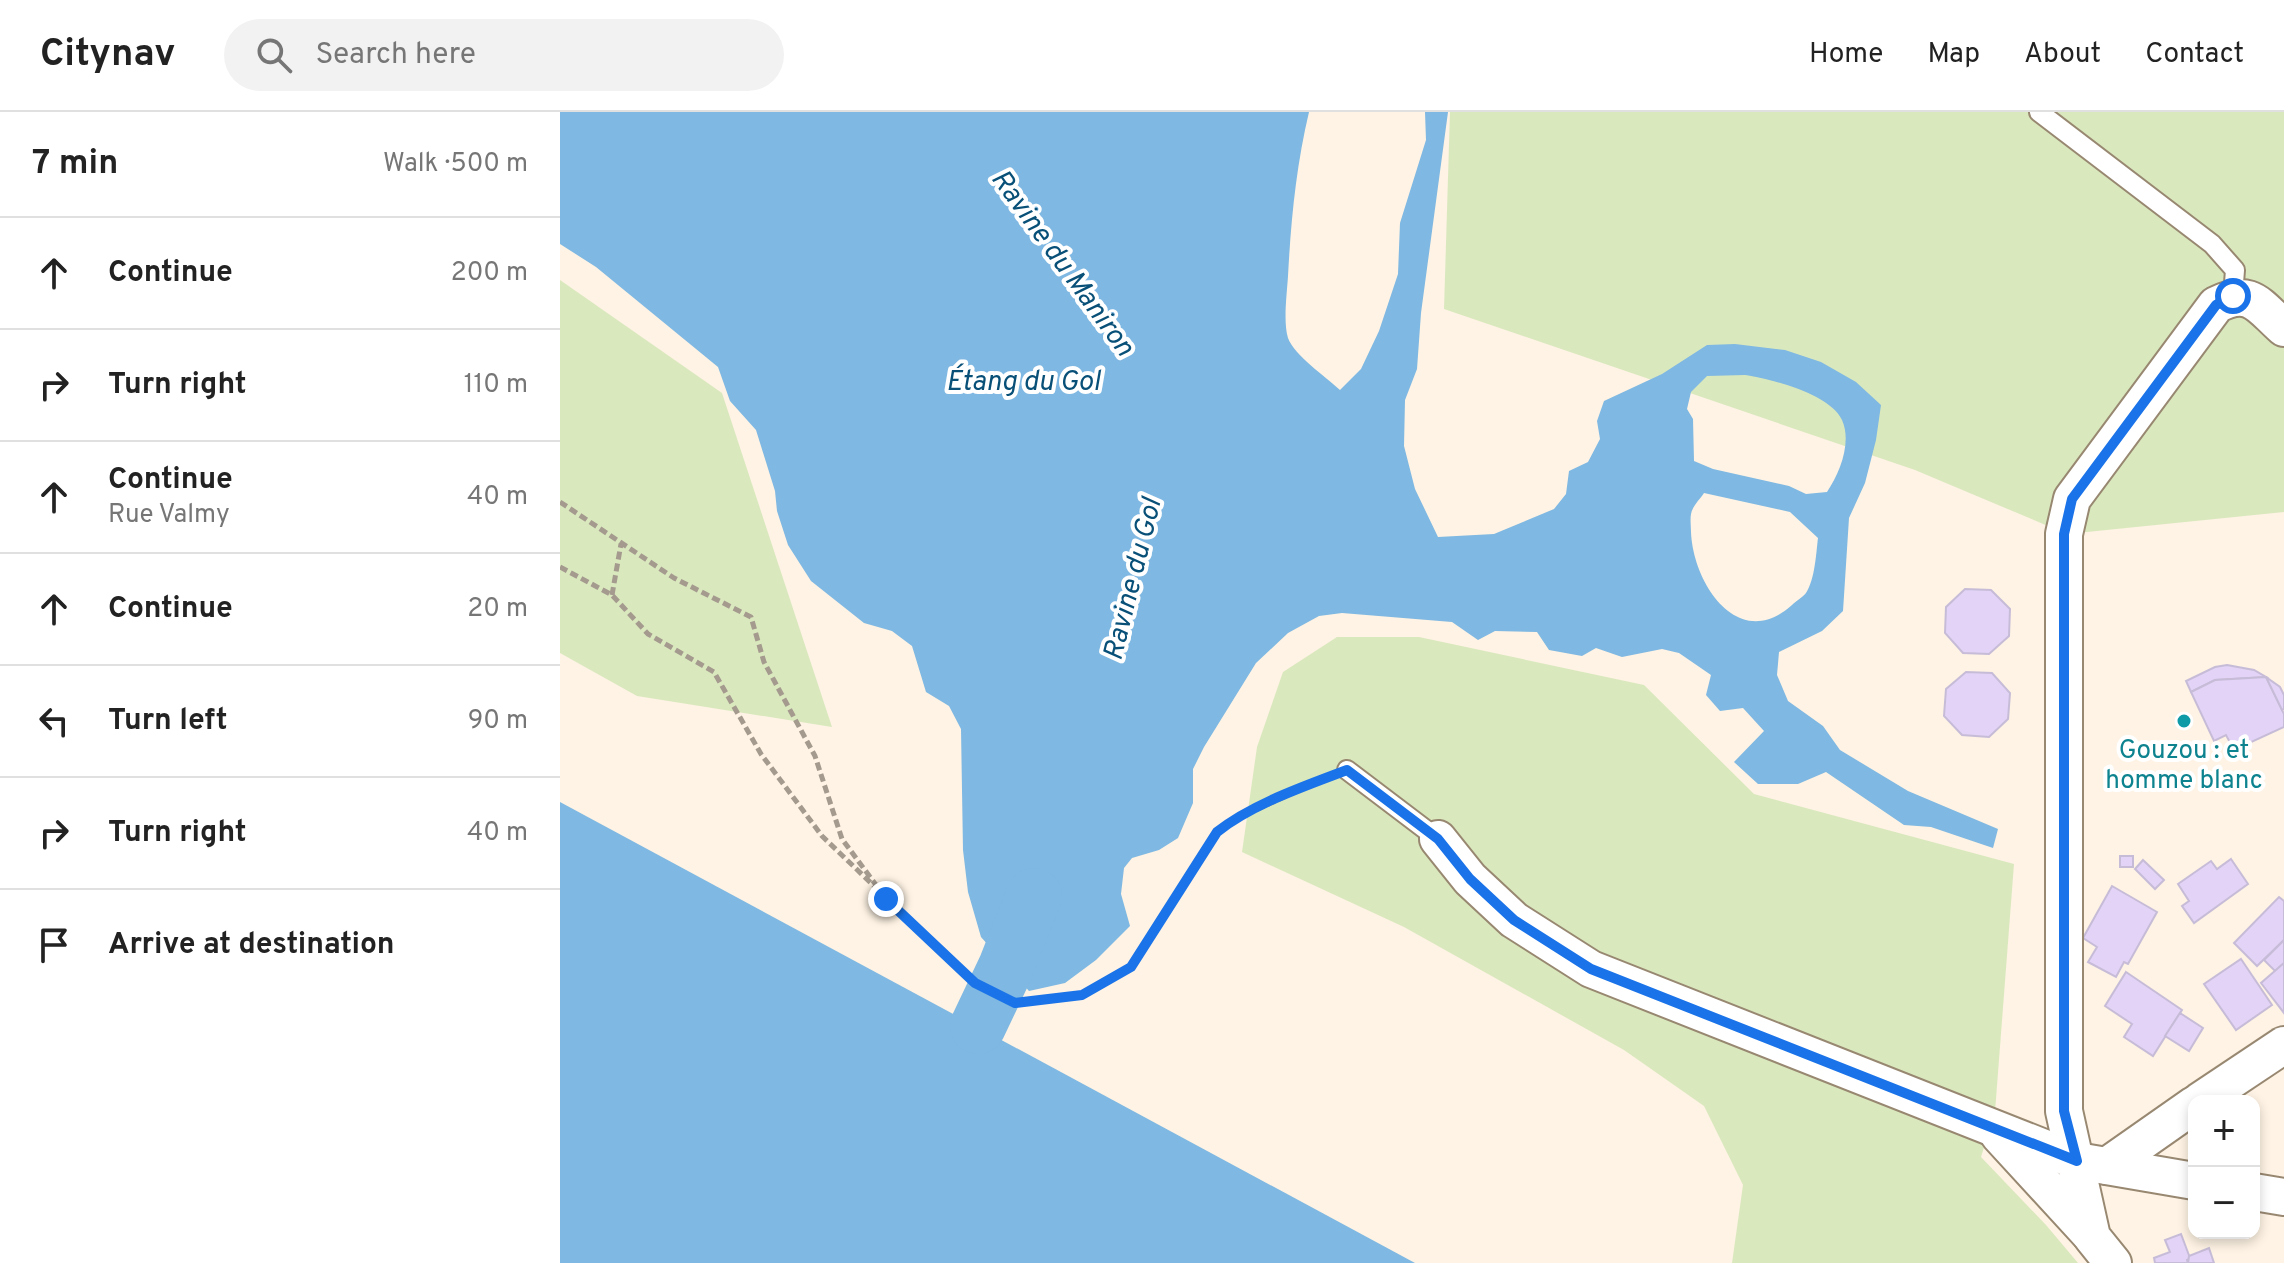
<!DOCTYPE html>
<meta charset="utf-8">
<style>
body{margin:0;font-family:Overpass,sans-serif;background:#f2f2f2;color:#222}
.controls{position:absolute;right:24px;bottom:24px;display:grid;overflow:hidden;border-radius:16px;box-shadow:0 4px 12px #0003}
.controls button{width:72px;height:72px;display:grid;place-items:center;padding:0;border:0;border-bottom:2px solid #e0e0e0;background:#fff;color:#222;font:40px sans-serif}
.stop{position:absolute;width:24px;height:24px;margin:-18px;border:6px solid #1a73e8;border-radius:50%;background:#fff}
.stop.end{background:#1a73e8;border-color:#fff;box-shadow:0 2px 8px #0008}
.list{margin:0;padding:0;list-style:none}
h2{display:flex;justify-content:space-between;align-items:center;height:104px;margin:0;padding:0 32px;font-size:34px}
h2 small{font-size:26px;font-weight:400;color:#767676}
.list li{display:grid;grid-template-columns:52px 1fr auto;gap:24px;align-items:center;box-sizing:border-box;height:112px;padding:0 32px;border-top:2px solid #e0e0e0}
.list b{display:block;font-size:30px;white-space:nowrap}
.list p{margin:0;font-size:26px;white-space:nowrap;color:#767676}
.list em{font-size:26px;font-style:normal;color:#767676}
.icon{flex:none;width:44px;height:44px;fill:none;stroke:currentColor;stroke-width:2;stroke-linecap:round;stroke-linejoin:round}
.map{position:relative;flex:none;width:1724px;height:1151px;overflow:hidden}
header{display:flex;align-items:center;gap:48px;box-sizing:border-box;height:112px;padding:0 40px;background:#fff;border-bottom:2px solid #e0e0e0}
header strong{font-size:38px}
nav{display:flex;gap:44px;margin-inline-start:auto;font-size:28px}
.search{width:560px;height:72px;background:#f2f2f2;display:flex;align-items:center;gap:20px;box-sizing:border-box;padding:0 28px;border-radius:44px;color:#767676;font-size:30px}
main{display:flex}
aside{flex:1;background:#fff}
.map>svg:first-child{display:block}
.green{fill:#dae8be}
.water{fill:#7fb8e2;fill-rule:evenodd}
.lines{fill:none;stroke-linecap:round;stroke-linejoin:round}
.river{stroke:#7fb8e2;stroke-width:56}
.building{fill:#e2d3f7;stroke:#c7bcd7;stroke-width:2}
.service-casing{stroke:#988871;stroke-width:22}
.minor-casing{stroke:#988871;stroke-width:40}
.path{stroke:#a49a8e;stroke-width:5;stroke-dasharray:8 4;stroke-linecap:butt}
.service{stroke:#fff;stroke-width:18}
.minor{stroke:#fff;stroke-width:36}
.route{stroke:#1a73e8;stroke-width:10}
.culture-dot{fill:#0f9aa8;stroke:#fff;stroke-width:3}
.labels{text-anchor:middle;stroke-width:8;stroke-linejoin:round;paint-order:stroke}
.culture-label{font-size:26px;fill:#0d838f;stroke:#fff}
.water-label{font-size:28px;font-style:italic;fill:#085078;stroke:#fff}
</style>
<header>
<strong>Citynav</strong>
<div class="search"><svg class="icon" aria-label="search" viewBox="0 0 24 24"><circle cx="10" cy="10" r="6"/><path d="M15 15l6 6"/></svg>Search here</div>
<nav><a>Home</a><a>Map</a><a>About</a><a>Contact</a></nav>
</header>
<main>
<aside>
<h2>7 min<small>Walk · 500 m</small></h2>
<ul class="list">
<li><svg class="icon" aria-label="ahead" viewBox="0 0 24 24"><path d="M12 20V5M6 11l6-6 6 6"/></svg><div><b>Continue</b></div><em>200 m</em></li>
<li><svg class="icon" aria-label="right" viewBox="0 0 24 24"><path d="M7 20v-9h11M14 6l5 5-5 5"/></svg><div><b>Turn right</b></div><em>110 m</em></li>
<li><svg class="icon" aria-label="ahead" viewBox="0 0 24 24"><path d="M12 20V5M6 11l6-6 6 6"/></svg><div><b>Continue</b><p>Rue Valmy</p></div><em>40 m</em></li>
<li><svg class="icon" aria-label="ahead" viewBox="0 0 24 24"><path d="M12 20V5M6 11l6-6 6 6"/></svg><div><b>Continue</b></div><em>20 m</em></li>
<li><svg class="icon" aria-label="left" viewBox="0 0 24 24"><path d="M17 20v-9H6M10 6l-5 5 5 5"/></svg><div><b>Turn left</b></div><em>90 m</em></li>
<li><svg class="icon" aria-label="right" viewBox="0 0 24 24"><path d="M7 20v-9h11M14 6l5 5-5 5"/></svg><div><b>Turn right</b></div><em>40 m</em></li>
<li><svg class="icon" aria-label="arrive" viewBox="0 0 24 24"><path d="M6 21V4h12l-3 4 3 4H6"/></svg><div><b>Arrive at destination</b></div></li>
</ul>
</aside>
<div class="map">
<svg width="1724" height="1151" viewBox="0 0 1724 1151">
<rect width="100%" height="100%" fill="#fef3e4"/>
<g class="green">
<polygon points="890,0 1724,0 1724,400 1507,422 1355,358 884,197"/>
<polygon points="0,168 162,281 272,615 77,584 0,541"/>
<polygon points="777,525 859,525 1084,573 1194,682 1454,752 1435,1000 1421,1045 1486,1113 1518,1151 1172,1151 1183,1073 1144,994 1064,938 844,815 682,740 697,635 723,560"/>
</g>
<g class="water">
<path d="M0,0H749C736,55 731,108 728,164C727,181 723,210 728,226C734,243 766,265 780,278L801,257L819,219L838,162L840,111L866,28L865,0H888L861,201L857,257L845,288L844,334L855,377L878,425L934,422L994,397L1006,382L1009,359L1028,350L1040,327L1037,309L1044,289L1102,262L1147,233L1175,232L1225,238L1261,250L1296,270L1321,293L1316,328L1305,371L1289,406L1283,499L1262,519L1219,540L1217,563L1228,589L1263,614L1280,638L1348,679L1438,717L1433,736L1371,715L1344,713L1266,660L1238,672H1198L1174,650L1204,619L1183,596L1160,599L1146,583L1151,563L1119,541L1102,537L1062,545L1036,536L1022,544L989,538L977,520L935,519L918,528L892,510L782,501L759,504L728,521L696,551L644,635L633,657V691L618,726L599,738L572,746L564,756L561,782L570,814L536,848L505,871L469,879L421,825L408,780L403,738L401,617L389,594L366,580L352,534L332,519L304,511L251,469L228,433L217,399L215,379L196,318L170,289L158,255L36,155L0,132ZM1185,263C1211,267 1270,282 1282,308C1292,330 1280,361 1267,380L1246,382L1229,374L1153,357L1134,349L1133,307L1127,297L1131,280L1147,264ZM1144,381L1230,400L1258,426C1256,442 1255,467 1246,481C1243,485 1236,489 1232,493C1179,541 1133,472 1131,420C1131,415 1130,407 1131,402C1132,395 1140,387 1144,381Z"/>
<polygon points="0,690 855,1151 0,1151"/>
</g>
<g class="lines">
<polyline class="river" points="418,914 446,855 474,784"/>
</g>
<g class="building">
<polygon points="1405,477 1431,478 1450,497 1449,524 1429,542 1403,541 1385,521 1386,495"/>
<polygon points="1667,553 1694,558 1706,565 1655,568 1631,580 1626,569 1655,555"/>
<polygon points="1406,560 1432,561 1450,581 1448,607 1429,625 1402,623 1384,604 1386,577"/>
<polygon points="1706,565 1724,602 1724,615 1674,638 1666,623 1654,629 1631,580 1655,568"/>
<polygon points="1706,565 1720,575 1724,583 1724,597 1722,598"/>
<rect x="1560" y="744" width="13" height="11"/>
<polygon points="1671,747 1688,772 1634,811 1622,794 1629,789 1618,772 1651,749 1657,757"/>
<polygon points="1583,748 1604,768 1595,777 1575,757"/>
<polygon points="1552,774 1597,800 1568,852 1564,850 1556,865 1528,850 1537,835 1523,826"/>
<polygon points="1719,785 1724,789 1724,828 1697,854 1674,831"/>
<polygon points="1724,828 1724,851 1715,859 1704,848"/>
<polygon points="1681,847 1712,893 1676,918 1644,872"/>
<polygon points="1724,851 1724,901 1701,871"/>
<polygon points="1566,860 1622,898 1593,944 1564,925 1572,912 1545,894"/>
<polygon points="1620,901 1643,916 1629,939 1605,924"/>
<polygon points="1621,1122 1630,1146 1627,1148 1628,1151 1595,1151 1594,1146 1610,1140 1605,1128"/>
<polygon points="1649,1136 1654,1151 1628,1151 1629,1144"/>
</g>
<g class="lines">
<g class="service-casing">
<g id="service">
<polyline points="1479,0 1652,132 1675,158 1673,184"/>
<polyline points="787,658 878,727"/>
</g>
</g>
<g class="minor-casing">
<g id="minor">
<polyline points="878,727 910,767 954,808 1031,857 1517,1049 1634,1069"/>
<polyline points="1640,989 1724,933"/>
<polyline points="1439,1023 1529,1121"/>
<polyline points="1547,1054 1634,993"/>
<polyline points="1694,1080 1724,1085"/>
<path d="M1553,1151L1532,1125L1504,999V422L1512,387L1656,193C1691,175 1699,194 1724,216"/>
</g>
</g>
<g class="path">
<polyline points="0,390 114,466 191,505 204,550 255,644 282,727 316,773"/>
<polyline points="0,455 52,483 88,522 154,560 201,642 262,724 415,871 455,891 522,883 571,855 657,720 669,710 766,666"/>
<polyline points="52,483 61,432"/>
</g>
<use href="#service" class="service"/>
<use href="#minor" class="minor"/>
</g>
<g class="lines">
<path class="route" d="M326,787L415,871L455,891L522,883L571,855L657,720C692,692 745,674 787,658L878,727L910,767L954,808L1031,857L1517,1049L1504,999V422L1512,387L1656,193L1673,184"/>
</g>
<circle class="culture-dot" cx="1624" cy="609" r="8"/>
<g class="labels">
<g class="culture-label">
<text x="1624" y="646">Gouzou : et<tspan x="1624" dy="30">homme blanc</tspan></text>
</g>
<g class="water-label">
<text transform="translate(504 150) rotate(54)" y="10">Ravine du Maniron</text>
<text x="463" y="278">Étang du Gol</text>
<text transform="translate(571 467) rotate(-76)" y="10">Ravine du Gol</text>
</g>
</g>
</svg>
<div class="controls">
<button>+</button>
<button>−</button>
</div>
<div class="stop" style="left:1673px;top:184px"></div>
<div class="stop end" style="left:326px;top:787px"></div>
</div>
</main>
